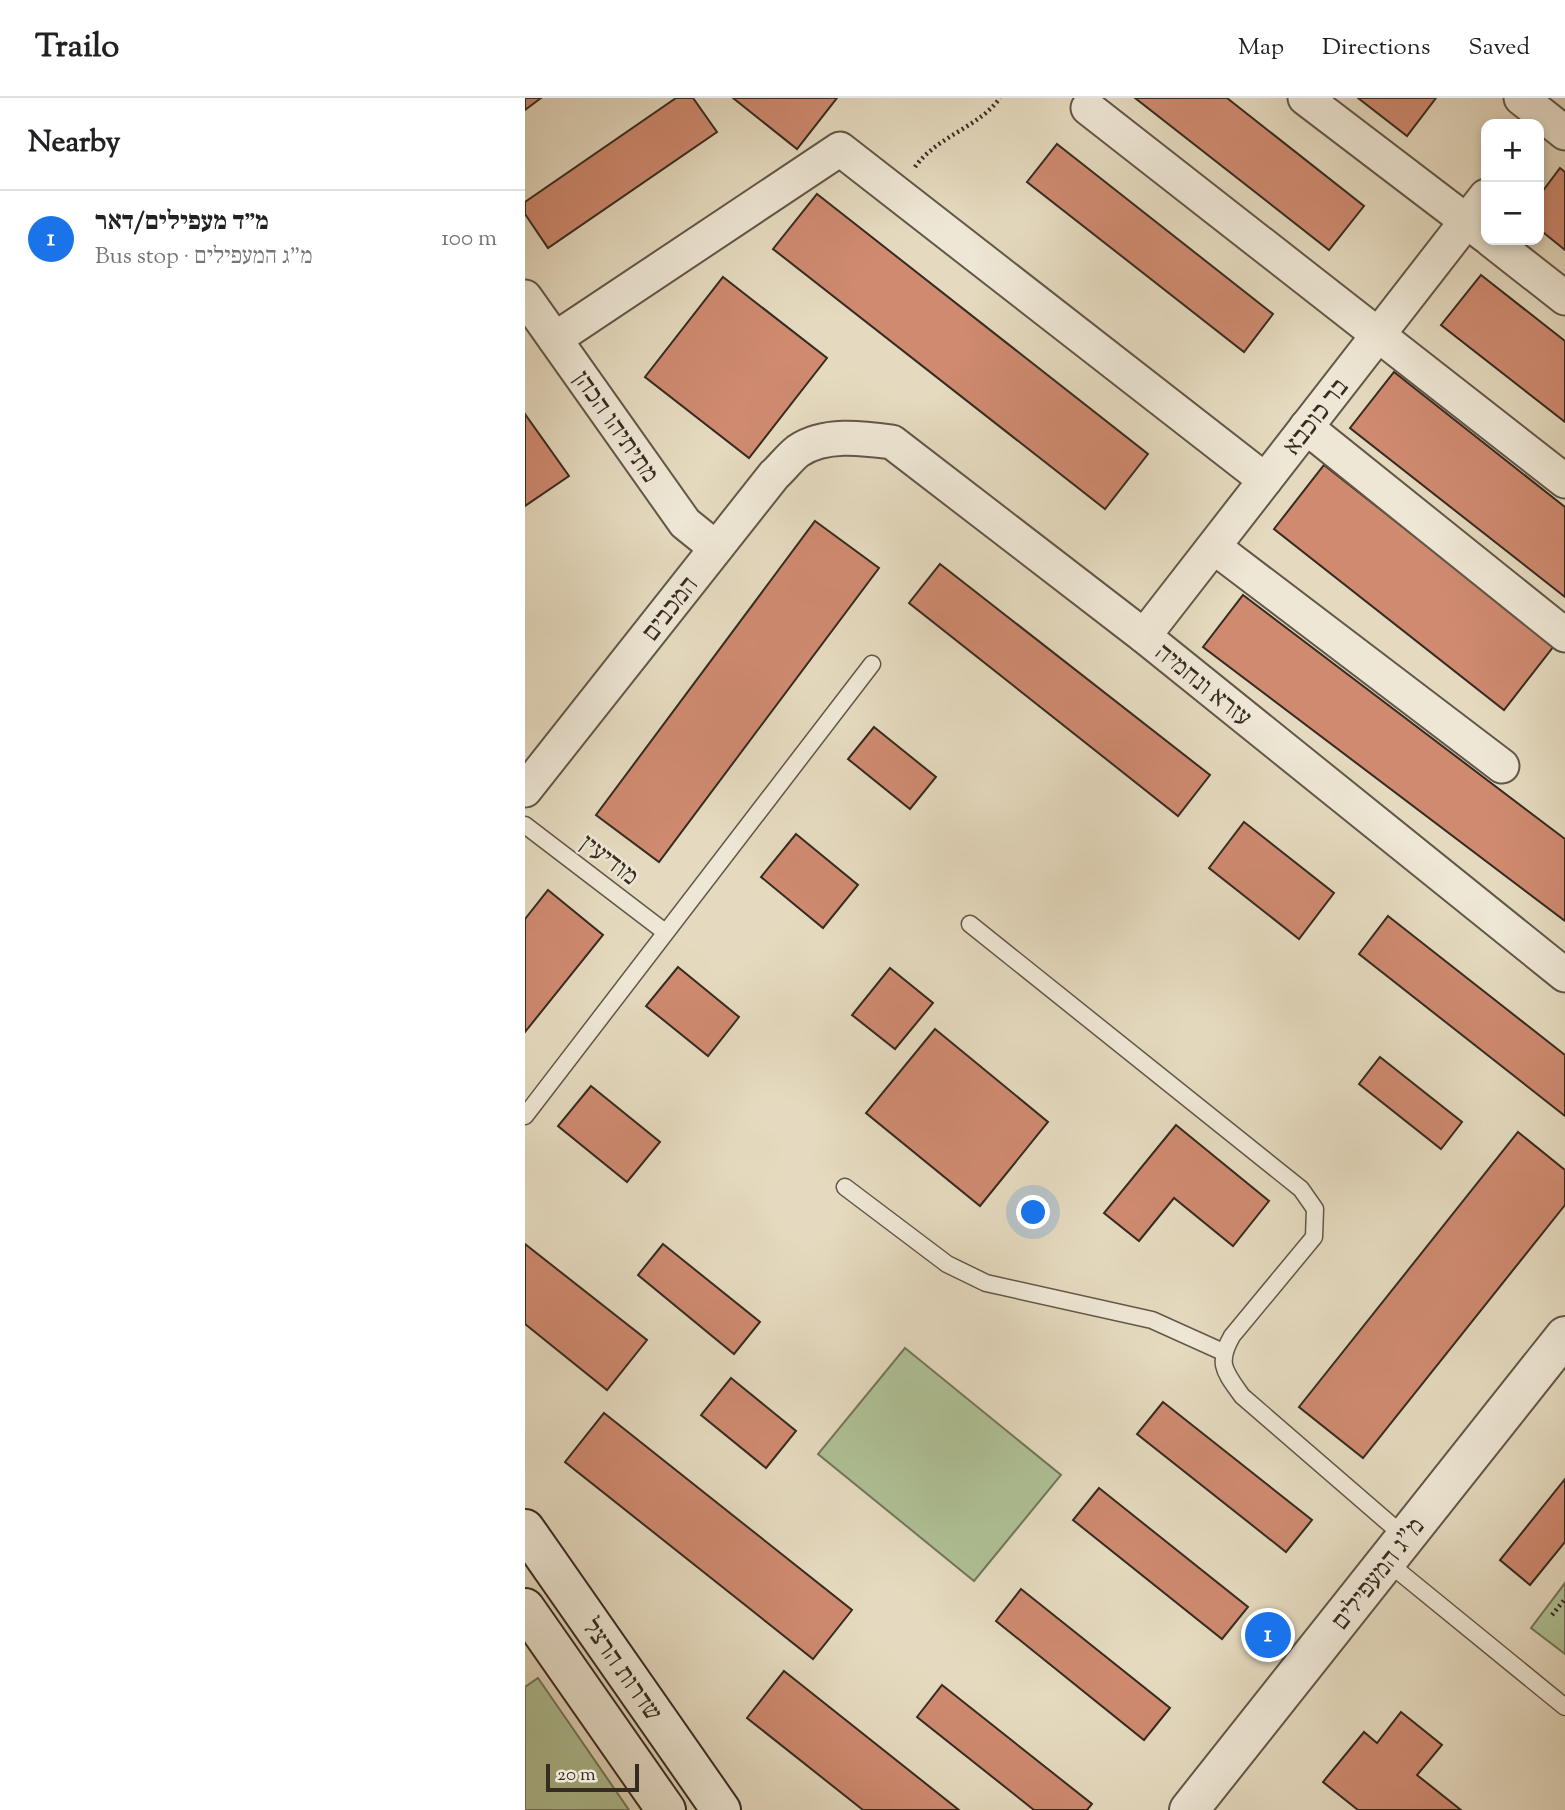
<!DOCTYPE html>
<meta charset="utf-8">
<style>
body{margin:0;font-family:"Sorts Mill Goudy","Frank Ruhl Libre",serif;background:#f6f6f6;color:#202124}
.controls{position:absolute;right:21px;top:21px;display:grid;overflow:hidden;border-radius:14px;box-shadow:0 4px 10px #0003}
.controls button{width:63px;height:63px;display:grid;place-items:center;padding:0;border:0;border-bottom:2px solid #e0e0e0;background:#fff;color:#202124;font:35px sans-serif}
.scale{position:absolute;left:21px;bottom:18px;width:93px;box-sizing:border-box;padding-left:7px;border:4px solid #362b21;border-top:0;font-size:19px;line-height:24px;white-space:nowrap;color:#362b21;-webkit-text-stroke:5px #eee7d5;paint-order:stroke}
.you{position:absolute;left:509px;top:1115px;width:24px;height:24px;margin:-18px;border:5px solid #fff;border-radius:50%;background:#1a73e8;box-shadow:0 0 0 10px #1a73e833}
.badge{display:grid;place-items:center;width:46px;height:46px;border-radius:50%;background:#1a73e8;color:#fff;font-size:23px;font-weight:700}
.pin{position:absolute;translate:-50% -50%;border:4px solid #fff;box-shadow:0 2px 7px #0006}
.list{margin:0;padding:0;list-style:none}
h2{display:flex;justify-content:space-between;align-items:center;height:91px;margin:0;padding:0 28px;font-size:30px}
h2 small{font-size:23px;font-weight:400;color:#757577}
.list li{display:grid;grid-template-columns:46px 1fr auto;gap:21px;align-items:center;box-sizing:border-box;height:98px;padding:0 28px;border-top:2px solid #e0e0e0}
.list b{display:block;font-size:26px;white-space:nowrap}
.list p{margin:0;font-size:23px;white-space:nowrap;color:#757577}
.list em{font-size:23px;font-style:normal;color:#757577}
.map{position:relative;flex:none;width:1040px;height:1712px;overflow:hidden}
header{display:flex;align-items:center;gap:42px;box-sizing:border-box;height:98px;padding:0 35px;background:#fff;border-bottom:2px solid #e0e0e0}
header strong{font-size:33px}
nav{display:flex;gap:38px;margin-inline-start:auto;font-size:24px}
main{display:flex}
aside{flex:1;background:#fff}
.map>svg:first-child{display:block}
.green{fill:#afc196;stroke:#72765c;stroke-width:2}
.building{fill:#cf8a70;stroke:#362b21;stroke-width:2}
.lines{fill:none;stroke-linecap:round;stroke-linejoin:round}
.service-casing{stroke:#625748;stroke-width:19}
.minor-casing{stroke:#625748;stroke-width:37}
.tertiary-casing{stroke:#625748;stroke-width:42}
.secondary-casing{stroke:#362b21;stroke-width:42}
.path{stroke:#362b21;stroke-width:4.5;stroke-dasharray:2 3.5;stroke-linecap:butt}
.service{stroke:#eee7d5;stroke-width:16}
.minor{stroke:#eee7d5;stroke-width:33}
.tertiary{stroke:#eee7d5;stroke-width:38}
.secondary{stroke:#eee7d5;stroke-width:38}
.labels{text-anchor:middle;stroke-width:5;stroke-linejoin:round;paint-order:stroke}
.street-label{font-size:26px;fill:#362b21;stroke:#eee7d5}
</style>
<header>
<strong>Trailo</strong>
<nav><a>Map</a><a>Directions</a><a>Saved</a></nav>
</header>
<main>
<aside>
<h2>Nearby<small></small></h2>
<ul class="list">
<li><span class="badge">1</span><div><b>מ״ד מעפילים/דאר</b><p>Bus stop · מ&quot;ג המעפילים</p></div><em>100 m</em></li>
</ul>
</aside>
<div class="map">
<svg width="1040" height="1712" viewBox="0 0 1040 1712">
<rect width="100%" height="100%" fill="#e5dabf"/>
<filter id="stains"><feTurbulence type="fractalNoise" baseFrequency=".00286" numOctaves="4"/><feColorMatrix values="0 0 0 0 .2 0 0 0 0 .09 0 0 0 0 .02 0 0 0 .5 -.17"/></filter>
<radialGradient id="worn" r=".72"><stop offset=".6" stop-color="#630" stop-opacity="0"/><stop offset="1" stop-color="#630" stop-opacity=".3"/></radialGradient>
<g class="green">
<polygon points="380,1250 536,1377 449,1483 293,1356"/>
<polygon points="1040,1485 1040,1556 1006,1530"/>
<polygon points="13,1580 104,1712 0,1712 0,1589"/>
</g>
<g class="building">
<polygon points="0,0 16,0 0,12"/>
<polygon points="151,0 168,0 192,34 23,150 0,116 0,104"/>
<polygon points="208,0 312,0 272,51"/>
<polygon points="610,0 702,0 839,108 804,152"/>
<polygon points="833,0 911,0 882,38"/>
<polygon points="532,46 748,216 719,254 502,84"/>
<polygon points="1035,70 1040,74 1040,152 1014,131 1014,98"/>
<polygon points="292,96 623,356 580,411 248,151"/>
<polygon points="956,177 1040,243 1040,324 916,227"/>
<polygon points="198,179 302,260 224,360 120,279"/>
<polygon points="869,274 1040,409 1040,499 825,330"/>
<polygon points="0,316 44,378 0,408"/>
<polygon points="799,367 1029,548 979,612 749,431"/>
<polygon points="290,423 354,470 134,764 71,717"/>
<polygon points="415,466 685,677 653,718 384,505"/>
<polygon points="718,497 1040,741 1040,823 678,549"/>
<polygon points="349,629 411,679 385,711 323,661"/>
<polygon points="719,724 809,795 774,841 684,770"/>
<polygon points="271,736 333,787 298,830 236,779"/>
<polygon points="23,792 78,837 0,934 0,821"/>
<polygon points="863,818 1040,957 1040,1018 834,856"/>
<polygon points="153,869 214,919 183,958 121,908"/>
<polygon points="365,870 408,905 370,951 327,917"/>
<polygon points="410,931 523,1024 455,1108 341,1015"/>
<polygon points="855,959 937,1024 916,1051 834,986"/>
<polygon points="66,988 135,1044 102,1084 33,1028"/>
<polygon points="651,1027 744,1103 708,1148 649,1100 614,1143 579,1115"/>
<polygon points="993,1034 1040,1072 1040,1107 838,1360 774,1309"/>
<polygon points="0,1146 122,1242 82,1292 0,1226"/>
<polygon points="138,1146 235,1224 209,1256 113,1177"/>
<polygon points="206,1280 271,1333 241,1370 176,1317"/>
<polygon points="638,1304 787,1422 761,1454 612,1336"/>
<polygon points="79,1315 327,1512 288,1561 40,1364"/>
<polygon points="1040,1381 1040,1444 1005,1487 975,1462"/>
<polygon points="574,1390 723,1509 697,1541 548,1422"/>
<polygon points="496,1491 645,1610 619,1642 471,1523"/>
<polygon points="259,1573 434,1712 338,1712 222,1620"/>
<polygon points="417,1587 567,1706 562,1712 509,1712 392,1619"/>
<polygon points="876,1614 917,1647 892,1677 936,1712 833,1712 798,1684 839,1634 852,1645"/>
</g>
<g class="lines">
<g class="service-casing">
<g id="service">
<polyline points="0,727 140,834"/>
<path d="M445,826L776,1091L790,1111L789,1139L707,1238C691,1266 700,1274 717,1298L880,1439"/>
<polyline points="0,1018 347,566"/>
<polyline points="320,1089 422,1166 461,1185 627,1222 698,1254"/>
<polyline points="861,1463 1040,1609"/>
</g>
</g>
<g class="minor-casing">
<g id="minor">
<polyline points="780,0 961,138"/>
<polyline points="996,0 1040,35"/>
<polyline points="563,10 1040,383"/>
<polyline points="966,142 1040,200"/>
<polyline points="0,199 160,425 191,450"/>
<polyline points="30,241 315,51 740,382"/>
<polyline points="781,329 1040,537"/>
<polyline points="689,449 977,668"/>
<polyline points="619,538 961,98"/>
<path d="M0,692L249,377C257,370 264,360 273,353C299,335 337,340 367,344L619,538L1040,877"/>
</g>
</g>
<g class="tertiary-casing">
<polyline id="tertiary" points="664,1712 1040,1238"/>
</g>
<g class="secondary-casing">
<g id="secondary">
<polyline points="0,1431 196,1712"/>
<polyline points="0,1510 141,1712"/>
</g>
</g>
<g class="path">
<path d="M390,69C412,38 453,30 475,0"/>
<polyline points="1027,1517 1040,1501"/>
</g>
<use href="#service" class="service"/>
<use href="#minor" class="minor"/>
<use href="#tertiary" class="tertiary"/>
<use href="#secondary" class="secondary"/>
</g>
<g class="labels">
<g class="street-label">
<text transform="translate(790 318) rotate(-52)" y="9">בר כוכבא</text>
<text transform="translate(92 328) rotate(55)" y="9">מתיתיהו הכהן</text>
<text transform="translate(144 510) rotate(-52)" y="9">המכבים</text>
<text transform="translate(679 586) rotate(39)" y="9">עזרא ונחמיה</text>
<text transform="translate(85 761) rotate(37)" y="9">מודיעין</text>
<text transform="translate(852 1475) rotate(-52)" y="9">מ"ג המעפילים</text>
<text transform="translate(98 1571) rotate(55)" y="9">שדרות הרצל</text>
</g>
</g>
<rect width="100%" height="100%" filter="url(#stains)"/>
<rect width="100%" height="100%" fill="url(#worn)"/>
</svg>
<div class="controls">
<button>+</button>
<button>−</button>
</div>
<div class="scale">20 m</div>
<div class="you"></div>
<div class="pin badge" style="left:743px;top:1537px">1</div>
</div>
</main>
